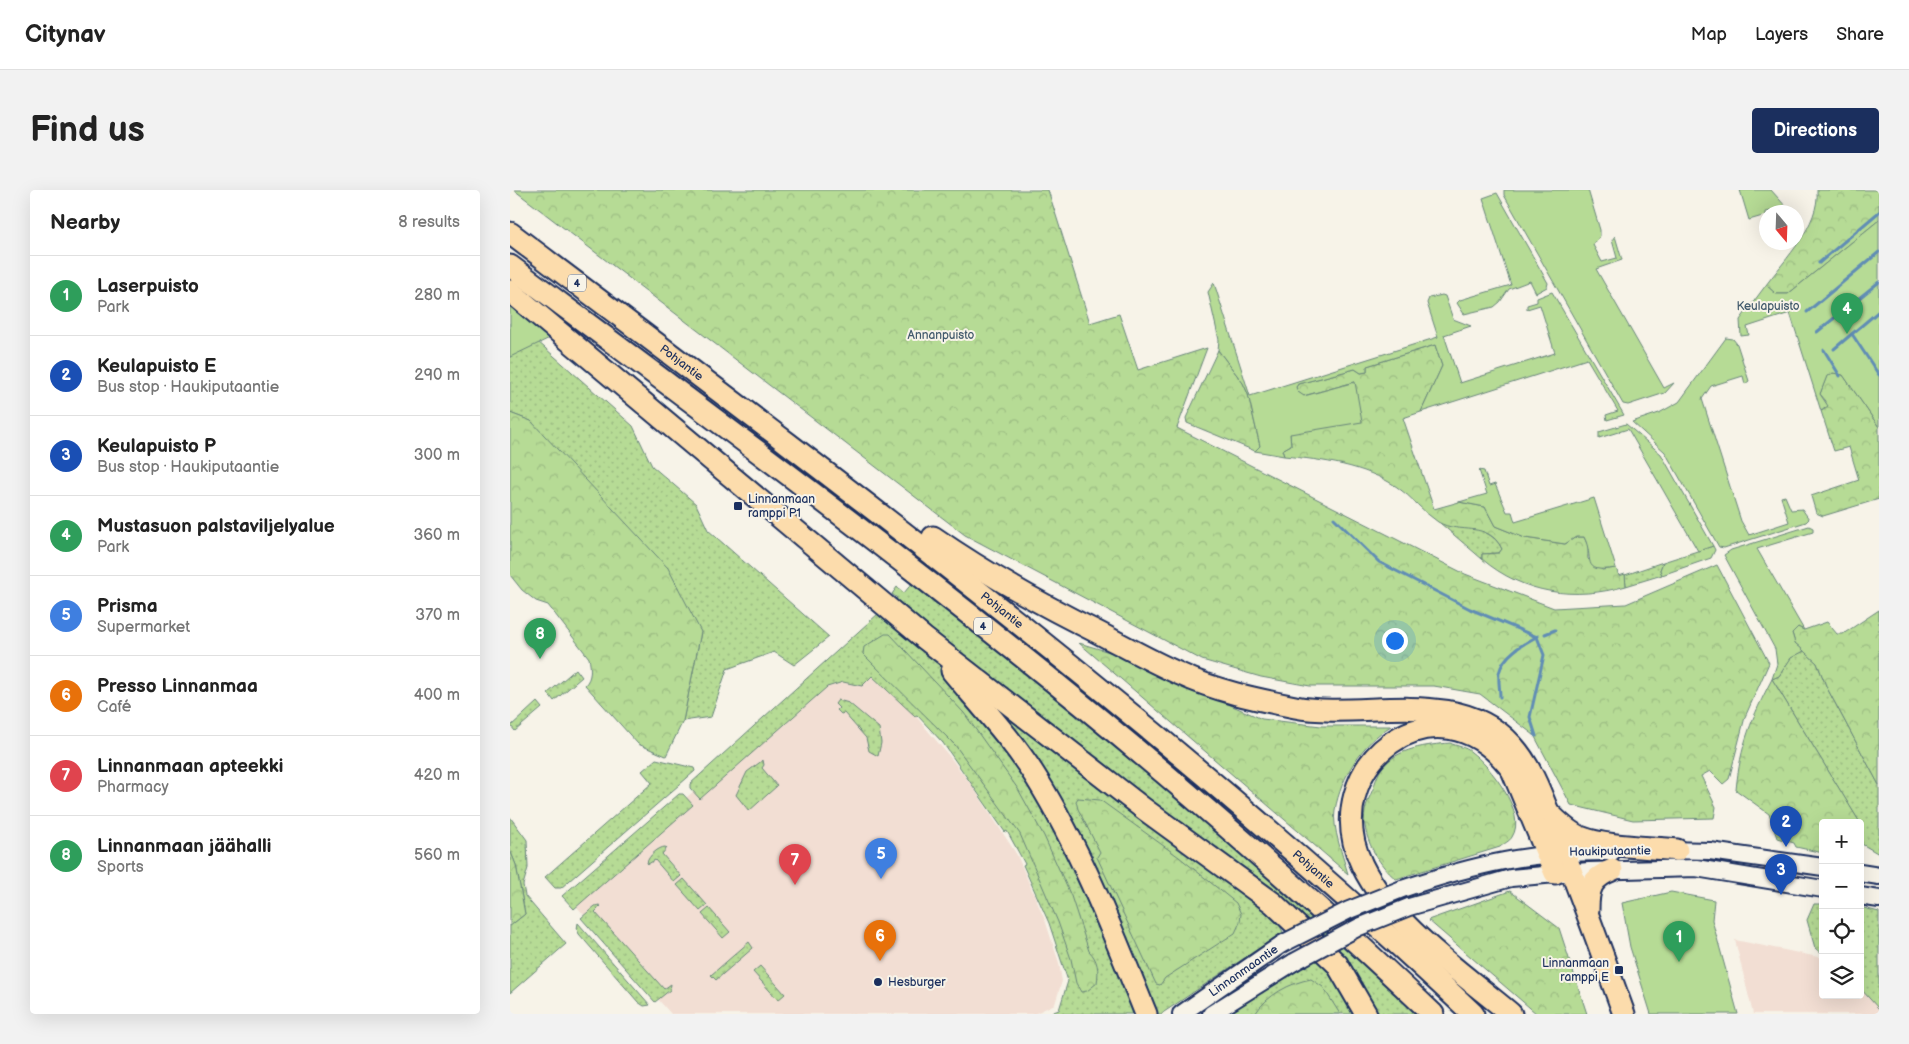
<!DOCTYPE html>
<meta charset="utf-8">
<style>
body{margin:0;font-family:"Balsamiq Sans",sans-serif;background:#f2f2f2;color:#222}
.controls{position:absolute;right:15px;bottom:15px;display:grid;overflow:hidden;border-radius:5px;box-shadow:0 5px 20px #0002}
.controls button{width:45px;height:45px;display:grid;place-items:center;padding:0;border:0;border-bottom:1px solid #e0e0e0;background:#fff;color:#222;font:25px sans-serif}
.compass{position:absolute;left:1249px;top:15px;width:45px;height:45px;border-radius:50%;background:#fff;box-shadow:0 5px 20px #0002;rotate:161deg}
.you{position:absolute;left:884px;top:450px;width:18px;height:18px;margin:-12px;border:4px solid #fff;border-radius:50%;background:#1a73e8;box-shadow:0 0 0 8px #1a73e833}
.badge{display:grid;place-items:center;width:32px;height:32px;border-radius:50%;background:#1b2f5e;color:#fff;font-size:16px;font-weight:700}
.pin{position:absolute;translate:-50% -41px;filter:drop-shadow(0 1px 2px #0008)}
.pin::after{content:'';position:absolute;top:26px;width:18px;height:15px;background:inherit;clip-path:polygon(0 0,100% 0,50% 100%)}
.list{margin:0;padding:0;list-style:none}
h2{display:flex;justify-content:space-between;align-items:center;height:65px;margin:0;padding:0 20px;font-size:21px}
h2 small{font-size:16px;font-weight:400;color:#767676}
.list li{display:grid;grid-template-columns:32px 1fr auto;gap:15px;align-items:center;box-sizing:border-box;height:80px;padding:0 20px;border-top:1px solid #e0e0e0}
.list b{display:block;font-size:19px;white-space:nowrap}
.list p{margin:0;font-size:16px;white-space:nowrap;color:#767676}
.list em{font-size:16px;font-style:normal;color:#767676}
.icon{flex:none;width:28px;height:28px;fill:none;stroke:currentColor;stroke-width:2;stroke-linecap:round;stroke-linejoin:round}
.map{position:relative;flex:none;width:1369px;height:824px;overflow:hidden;border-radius:5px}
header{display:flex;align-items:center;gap:30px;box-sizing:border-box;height:70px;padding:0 25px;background:#fff;border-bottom:1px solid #e0e0e0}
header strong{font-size:24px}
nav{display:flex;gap:28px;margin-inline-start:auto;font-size:18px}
.intro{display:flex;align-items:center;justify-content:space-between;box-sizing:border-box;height:120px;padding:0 30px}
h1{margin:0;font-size:35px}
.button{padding:12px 22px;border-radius:5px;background:#1b2f5e;color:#fff;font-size:18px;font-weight:700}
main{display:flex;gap:30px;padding:0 30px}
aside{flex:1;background:#fff;border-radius:5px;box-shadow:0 5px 20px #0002}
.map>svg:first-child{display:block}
.built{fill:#f2ded3}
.grass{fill:url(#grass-dots);stroke:#68857a}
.forest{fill:url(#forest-crowns);stroke:#68857a}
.green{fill:#b6db95;stroke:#68857a}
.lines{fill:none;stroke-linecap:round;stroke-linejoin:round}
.stream{stroke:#608db5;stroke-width:3}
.secondary-casing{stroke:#1b2f5e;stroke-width:20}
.motorway-casing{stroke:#1b2f5e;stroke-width:25}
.secondary{stroke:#f7f3e8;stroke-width:16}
.motorway{stroke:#fcdcac;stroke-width:21}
.secondary-bridge-casing{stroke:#1b2f5e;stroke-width:20;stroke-linecap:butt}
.secondary-bridge{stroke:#f7f3e8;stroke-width:16}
.poi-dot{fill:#1b2f5e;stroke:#f7f3e8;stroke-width:2}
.labels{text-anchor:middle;stroke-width:4;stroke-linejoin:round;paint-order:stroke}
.shield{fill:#f7f3e8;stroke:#5d6a87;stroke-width:1}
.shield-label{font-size:11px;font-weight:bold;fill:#1b2f5e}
.park-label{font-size:12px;fill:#425a6c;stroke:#f7f3e8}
.street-label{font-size:12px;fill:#1b2f5e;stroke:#f7f3e8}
.poi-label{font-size:12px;fill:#1b2f5e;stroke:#f7f3e8;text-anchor:start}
</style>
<header>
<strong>Citynav</strong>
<nav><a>Map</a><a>Layers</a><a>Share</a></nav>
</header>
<div class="intro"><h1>Find us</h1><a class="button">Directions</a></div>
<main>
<aside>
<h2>Nearby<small>8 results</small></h2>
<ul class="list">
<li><span class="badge" style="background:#2e9e5b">1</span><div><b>Laserpuisto</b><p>Park</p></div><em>280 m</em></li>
<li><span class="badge" style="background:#1a4fb4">2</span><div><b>Keulapuisto E</b><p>Bus stop · Haukiputaantie</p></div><em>290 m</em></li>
<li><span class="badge" style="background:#1a4fb4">3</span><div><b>Keulapuisto P</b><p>Bus stop · Haukiputaantie</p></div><em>300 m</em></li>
<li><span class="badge" style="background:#2e9e5b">4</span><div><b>Mustasuon palstaviljelyalue</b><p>Park</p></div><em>360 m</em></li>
<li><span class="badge" style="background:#3f7fe0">5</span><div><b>Prisma</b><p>Supermarket</p></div><em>370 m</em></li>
<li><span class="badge" style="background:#e8710a">6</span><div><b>Presso Linnanmaa</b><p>Café</p></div><em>400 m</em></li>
<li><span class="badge" style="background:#e0444e">7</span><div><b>Linnanmaan apteekki</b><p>Pharmacy</p></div><em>420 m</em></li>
<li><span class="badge" style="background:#2e9e5b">8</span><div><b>Linnanmaan jäähalli</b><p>Sports</p></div><em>560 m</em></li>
</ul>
</aside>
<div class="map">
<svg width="1369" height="824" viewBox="0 0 1369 824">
<defs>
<pattern id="grass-dots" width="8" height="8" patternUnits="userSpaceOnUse" patternTransform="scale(1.25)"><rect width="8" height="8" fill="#b6db95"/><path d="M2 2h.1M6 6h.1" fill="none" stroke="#9cbc83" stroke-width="1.8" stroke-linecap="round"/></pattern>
<pattern id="forest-crowns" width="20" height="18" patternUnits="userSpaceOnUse" patternTransform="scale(1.25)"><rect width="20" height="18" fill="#b6db95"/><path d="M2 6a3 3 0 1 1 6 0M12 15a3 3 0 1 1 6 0" fill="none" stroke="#9cbc83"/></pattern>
</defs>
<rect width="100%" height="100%" fill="#f7f3e8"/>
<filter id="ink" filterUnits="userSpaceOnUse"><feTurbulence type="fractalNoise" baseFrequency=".02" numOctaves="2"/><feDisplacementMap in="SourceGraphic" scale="10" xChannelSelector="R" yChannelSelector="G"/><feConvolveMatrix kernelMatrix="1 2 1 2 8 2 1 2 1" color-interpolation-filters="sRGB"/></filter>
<g filter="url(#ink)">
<g class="built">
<polygon points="340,465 399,518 440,567 463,597 507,665 535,730 549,773 552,791 545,814 524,824 161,824 60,709"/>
<polygon points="1225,750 1313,768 1313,805 1350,805 1350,778 1369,783 1369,824 1243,824"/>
</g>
<g class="grass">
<polygon points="0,133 18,143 123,236 142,276 186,314 198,340 319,447 284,475 264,462 217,479 201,527 173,531 191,442 21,231 0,223"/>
<path d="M930,333C952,337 981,336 992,359L989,363L972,364V369Z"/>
<polygon points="1153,372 1150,380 1152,385 1116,396 1115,385"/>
<polygon points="403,392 570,524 785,709 911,824 860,824 845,796 636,617 384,412 387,408 382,404 387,397 394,403"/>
<polygon points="369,423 429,473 454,500 524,591 630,824 538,824 549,820 558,791 539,733 513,675 515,674 497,641 495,642 433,553 407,525 405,526 362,486 352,496 333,492 317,497 190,609 180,598 180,594"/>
<polygon points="1294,461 1307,473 1317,498 1369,595 1369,664 1350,653 1350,633 1262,489 1269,486 1281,467"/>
<polygon points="66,479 72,487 44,511 38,503"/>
<polygon points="464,491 776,729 769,734 773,742 651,824 644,824"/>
<polygon points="328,510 339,513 369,538 371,553 368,566 359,561 356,548 334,523 331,524 327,520 329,518 325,514"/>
<polygon points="27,512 32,518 5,541 1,536"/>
<polygon points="146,569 184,578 185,581 51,698 45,698 35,687 142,593 132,581"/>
<polygon points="253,570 254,575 252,578 267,596 239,621 226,605 237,582"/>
<polygon points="169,604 173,604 183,615 64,719 52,706"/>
<polygon points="0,627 17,650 18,678 13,695 15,706 56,754 0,803 0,736 15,724 6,675 0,660"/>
<path d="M155,657L157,658L152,664L171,686L164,692L145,670L138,674L137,673C138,666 149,657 155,657Z"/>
<polygon points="174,689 197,715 190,721 167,695"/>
<polygon points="1304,714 1313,714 1313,765 1305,758 1297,730"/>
<polygon points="89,715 91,716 85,722 154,799 161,794 160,800 145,812 71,728 85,716"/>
<polygon points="1350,717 1369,722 1369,819 1350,798"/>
<polygon points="199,718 220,742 213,748 192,724"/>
<polygon points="68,733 140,815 134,816 128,812 69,744 67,739"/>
<polygon points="239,752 243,758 206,790 201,785"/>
<polygon points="811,765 849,824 718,824 768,789"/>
<polygon points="250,776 275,804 268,810 243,782"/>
</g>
<g class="forest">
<polygon points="4,0 538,0 580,133 609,124 628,180 697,158 667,238 955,384 1044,418 1116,414 1207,375 1259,473 1235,527 1219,589 1213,594 1200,581 1191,586 1206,617 1204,628 1123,630 1061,615 1024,545 970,504 924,496 800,496 751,487 692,470 455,345"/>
<path d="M1307,0H1369V30L1278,104H1266L1256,95C1275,69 1310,35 1307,0Z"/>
<path d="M925,155L932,176L911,222L893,228L924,319L949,312L975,317L985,336L1015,348L1055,354L1066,347H1074L1078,356V369L1092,380L1106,378L1109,386L1115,384L1116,396C1065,411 1013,404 972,369V364L989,363L992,359C978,330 950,345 928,332C913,322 902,307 887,297C854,275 813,270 774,266L772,260L781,255L780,244L845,192L793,206L788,202L786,197L788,194L845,179L851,183L857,182V176Z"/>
<polygon points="708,160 733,193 738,204 750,256 745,261 677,233 676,228"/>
<polygon points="1323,183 1333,185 1369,237 1369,309 1313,326 1306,323 1301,306 1349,290 1339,257 1324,261 1311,221 1315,219 1316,211 1310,204 1317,185"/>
<path d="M0,223L21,231L158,378L191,442L173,531L156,566L128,554L75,495C82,488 81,478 79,468L38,415L26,411L12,400L0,385Z"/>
<polygon points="1203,356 1205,360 1201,368 1152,385 1150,380 1153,372"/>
<polygon points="1369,420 1369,595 1317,498 1307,473 1285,453 1282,443 1285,438 1288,437 1294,440 1317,432 1327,444 1333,444"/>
<path d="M375,444H380L454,523L508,599L534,646L561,706L579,761C588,770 589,780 587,793L577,801L571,802L566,793L561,769L548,732L510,644L445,555L353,464L354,457Z"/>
<path d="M569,453L603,463L752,529L811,536H881C852,553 831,587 825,620C822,638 833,666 838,684Z"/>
<path d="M1262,489L1349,631V633H1313V663L1286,657L1284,653L1267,648L1259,624L1226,600C1230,556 1242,527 1262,489Z"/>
<path d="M940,553C946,556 956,557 961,562C979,575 1018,623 1002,647C1000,651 993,654 990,657L886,689C868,675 851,645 855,621C856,614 860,606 863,599C865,593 868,583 872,578C887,558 917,555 940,553Z"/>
<polygon points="568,608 590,610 669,667 726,713 731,724 730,732 725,743 655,788 650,795 646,794 587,667 590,662 568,619 566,611"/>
<polygon points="0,660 6,675 15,724 0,736"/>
<polygon points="1000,701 1049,738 1077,824 1027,824 918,730"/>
<path d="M801,789L813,797L830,824H745C757,805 780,793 801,789Z"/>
</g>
<g class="green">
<polygon points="994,0 1078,0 1090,40 1090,46 1083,55 1092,72 1107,68 1102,50 1105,46 1112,70 1086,79 1154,198 1164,193 1155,203 1118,215 1113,214 994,5"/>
<polygon points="1230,0 1261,0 1277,18 1256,22 1256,25 1239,30"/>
<polygon points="987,3 1038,93 1037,97 1026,103 1020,91 999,99 990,112 984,117 954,124 947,113 950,110 1001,95 973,8"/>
<polygon points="1369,30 1369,237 1333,185 1323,183 1317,186 1310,204 1318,216 1311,221 1280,123 1237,137 1239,145 1231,146 1230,130 1256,95 1266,104 1278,104"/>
<polygon points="704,93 740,206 928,147 917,113 919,108 932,105 935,106 943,129 961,136 934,145 950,193 1045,163 1030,115 1017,119 1017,115 1027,112 1027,108 1042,102 1114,225 1097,230 1096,225 1108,221 1077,169 911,222 932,176 925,155 857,176 857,182 851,183 845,179 788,194 786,197 788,202 794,206 845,192 852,232 780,244 781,255 772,260 774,266 745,261 750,256 738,204 733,193 708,160 709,150 698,102"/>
<polygon points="0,103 48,144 0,167"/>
<polygon points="1216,148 1223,149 1227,154 1239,191 1235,194 1233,186 1201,196 1192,209 1231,331 1239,345 1279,332 1271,307 1275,306 1281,320 1292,319 1299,329 1296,332 1214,358 1209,357 1155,262 1122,232 1149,223 1169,212"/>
<polygon points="1116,234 1151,264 1203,356 1188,361 1118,239 1089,248 1089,242"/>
<path d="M969,280L974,281L979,296L985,294L997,322H1002L1005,332L1084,308L1106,378C1069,384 1085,368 1074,347H1066L1055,354L1015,348L985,336L975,317L949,312L977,304Z"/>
<polygon points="1299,336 1303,338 1303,342 1247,359 1294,440 1288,437 1282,443 1285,453 1294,461 1281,468 1269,486 1262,489 1267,474 1265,459 1214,365 1221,360"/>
<polygon points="1161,702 1204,710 1202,730 1228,824 1141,824 1120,757 1112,713"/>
</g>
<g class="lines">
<g class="stream">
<polyline points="1309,73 1369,22"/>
<polyline points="1297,122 1369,62"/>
<polyline points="1307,142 1369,92"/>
<polyline points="1342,144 1369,185"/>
<polyline points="1324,159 1369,121"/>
<polyline points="1314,160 1330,186"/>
<polyline points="824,328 869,372 960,419 1027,447 1034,465 1020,527 1026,546"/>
<polyline points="1035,444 1045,440"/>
<path d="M990,507C990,499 988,490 989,483C993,465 1013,454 1028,446"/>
</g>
<g class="secondary-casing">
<g id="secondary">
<polyline points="1157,660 1200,661 1313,677"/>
<polyline points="1350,683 1369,686"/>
<path d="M892,699C966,674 1023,661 1102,662"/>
<polyline points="1350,706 1369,709"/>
<polyline points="899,717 1001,688 1079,681 1186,678 1313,699"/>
<path id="s1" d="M671,824L772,754"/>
<polyline points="701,824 784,772"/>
</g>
</g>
<g class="motorway-casing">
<g id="motorway">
<path id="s2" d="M0,43C330,292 662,540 963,824"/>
<path d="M0,76C252,264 506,451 742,659C804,713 864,768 923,824"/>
<polyline points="0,101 414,448 634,619 763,713 827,774 856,824"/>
<path d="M423,347C475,383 530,414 587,442C614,456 642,472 670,484C706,501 746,509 785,517C855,530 947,495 1002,555C1024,579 1034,613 1046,642C1070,702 1092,763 1114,824"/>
<path d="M442,481C471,516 503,550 527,589C572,662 604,745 636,824"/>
<path d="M1039,623C1048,632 1058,642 1070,647C1095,657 1139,657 1167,660"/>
<path d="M1078,720C1078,699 1081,688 1102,680"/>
<path d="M1001,824C951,782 881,735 852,675C805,577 926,479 1002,580L1045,683"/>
</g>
</g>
<use href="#secondary" class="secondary"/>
<use href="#motorway" class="motorway"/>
<g class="secondary-bridge-casing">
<g id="secondary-bridge">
<polyline points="772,754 839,720 892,699"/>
<polyline points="784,772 849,737 899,717"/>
</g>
</g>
<use href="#secondary-bridge" class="secondary-bridge"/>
</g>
</g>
<g class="poi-dot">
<rect x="223" y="311" width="10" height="10" rx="2.5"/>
<rect x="1104" y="775" width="10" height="10" rx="2.5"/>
<circle cx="368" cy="792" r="5"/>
</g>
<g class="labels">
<g class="shield">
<rect x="58" y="84.5" width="18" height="17" rx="4"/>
<rect x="464" y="427.5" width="18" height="17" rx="4"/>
</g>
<g class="shield-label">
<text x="67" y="97">4</text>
<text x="473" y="440">4</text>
</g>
<g class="park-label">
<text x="1258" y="120">Keulapuisto</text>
<text x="431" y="149">Annanpuisto</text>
</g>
<g class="street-label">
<text dy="4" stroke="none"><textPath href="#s2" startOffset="215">Pohjantie</textPath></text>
<text dy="4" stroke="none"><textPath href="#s2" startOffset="620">Pohjantie</textPath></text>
<text transform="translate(1100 661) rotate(-1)" y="4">Haukiputaantie</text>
<text dy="4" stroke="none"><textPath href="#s2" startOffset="1025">Pohjantie</textPath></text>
<text dy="4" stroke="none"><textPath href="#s1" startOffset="76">Linnanmaantie</textPath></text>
</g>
<g class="poi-label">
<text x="238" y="313">Linnanmaan<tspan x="238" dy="14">ramppi P1</tspan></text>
<text x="1099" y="777" text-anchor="end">Linnanmaan<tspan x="1099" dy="14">ramppi E</tspan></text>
<text x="378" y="796">Hesburger</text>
</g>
</g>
</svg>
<div class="controls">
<button>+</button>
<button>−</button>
<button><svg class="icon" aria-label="locate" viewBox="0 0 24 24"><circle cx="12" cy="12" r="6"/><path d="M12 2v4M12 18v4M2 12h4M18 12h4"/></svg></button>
<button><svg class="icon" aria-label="layers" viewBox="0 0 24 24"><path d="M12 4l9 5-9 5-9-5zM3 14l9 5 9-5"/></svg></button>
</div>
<svg class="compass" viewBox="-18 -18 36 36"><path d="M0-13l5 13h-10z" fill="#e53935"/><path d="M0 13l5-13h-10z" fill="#767676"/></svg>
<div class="you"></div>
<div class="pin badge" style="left:1169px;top:772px;background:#2e9e5b">1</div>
<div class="pin badge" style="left:1276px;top:657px;background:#1a4fb4">2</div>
<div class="pin badge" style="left:1271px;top:705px;background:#1a4fb4">3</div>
<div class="pin badge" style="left:1337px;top:144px;background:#2e9e5b">4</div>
<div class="pin badge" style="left:371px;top:689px;background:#3f7fe0">5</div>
<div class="pin badge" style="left:370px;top:771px;background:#e8710a">6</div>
<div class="pin badge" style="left:285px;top:695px;background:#e0444e">7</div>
<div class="pin badge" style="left:30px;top:469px;background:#2e9e5b">8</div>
</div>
</main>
